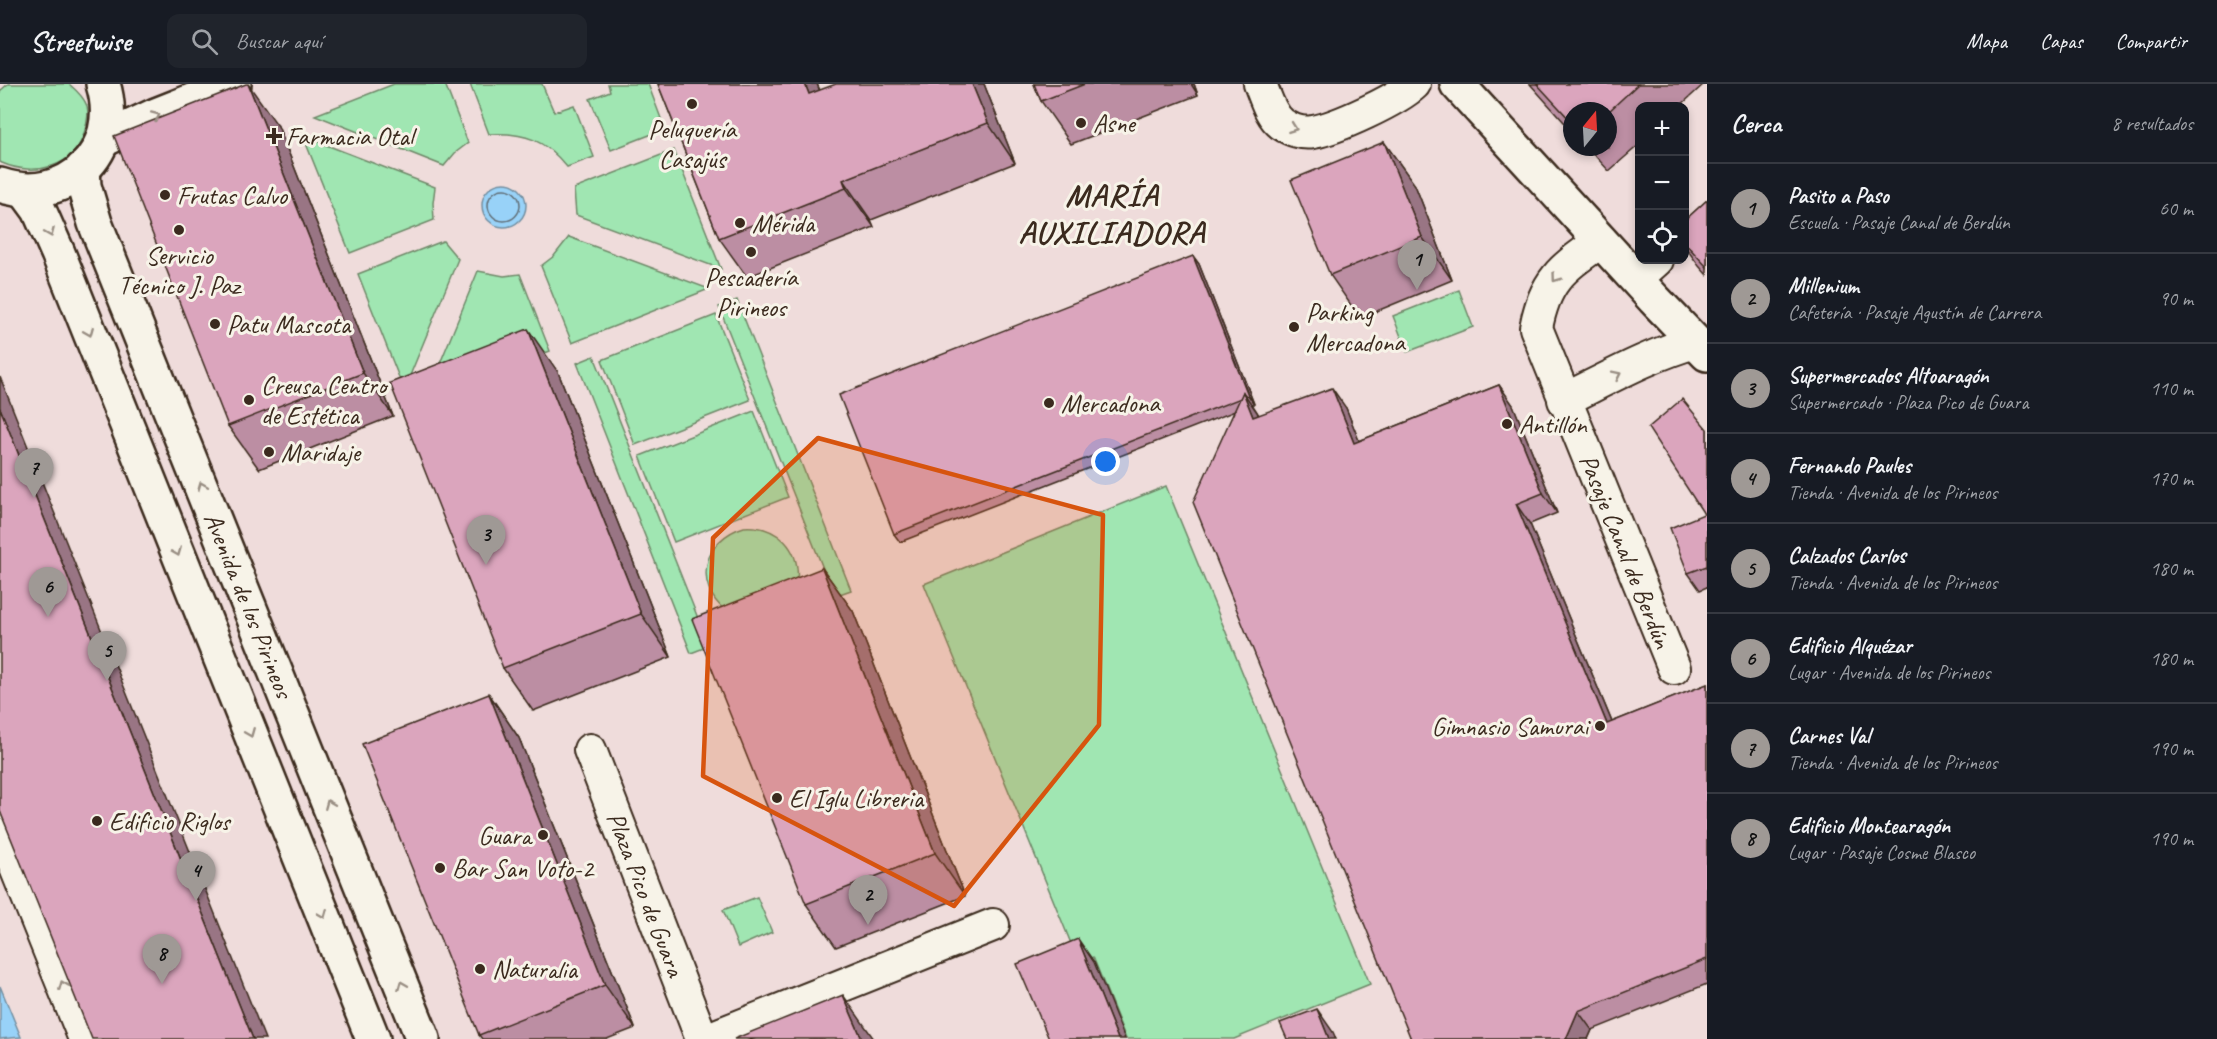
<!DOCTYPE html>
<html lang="es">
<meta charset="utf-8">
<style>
body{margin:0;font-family:Caveat,sans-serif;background:#20242c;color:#f1f3f6}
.controls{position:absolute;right:18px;top:18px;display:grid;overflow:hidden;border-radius:12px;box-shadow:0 3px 9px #0003}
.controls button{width:54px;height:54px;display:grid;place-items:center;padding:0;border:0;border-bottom:2px solid #363941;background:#171b24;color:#f1f3f6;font:30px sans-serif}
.compass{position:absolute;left:1563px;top:18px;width:54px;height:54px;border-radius:50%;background:#171b24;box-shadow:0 3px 9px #0003;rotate:18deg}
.you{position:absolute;left:1106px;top:378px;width:21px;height:21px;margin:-15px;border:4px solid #fff;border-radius:50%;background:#1a73e8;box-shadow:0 0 0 9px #1a73e833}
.badge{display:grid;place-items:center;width:39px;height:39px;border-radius:50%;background:#9f9995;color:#111;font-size:20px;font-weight:700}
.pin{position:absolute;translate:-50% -50px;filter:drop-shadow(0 2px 3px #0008)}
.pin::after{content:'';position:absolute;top:32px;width:21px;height:18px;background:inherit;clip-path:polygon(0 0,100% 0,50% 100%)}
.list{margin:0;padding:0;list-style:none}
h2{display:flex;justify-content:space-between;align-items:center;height:78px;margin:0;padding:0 24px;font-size:26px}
h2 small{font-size:20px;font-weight:400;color:#9ea1a6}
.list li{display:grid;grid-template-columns:39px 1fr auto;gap:18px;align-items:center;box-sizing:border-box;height:90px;padding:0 24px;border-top:2px solid #363941}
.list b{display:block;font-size:22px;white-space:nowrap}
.list p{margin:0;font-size:20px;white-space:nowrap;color:#9ea1a6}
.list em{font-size:20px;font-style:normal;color:#9ea1a6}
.icon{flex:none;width:33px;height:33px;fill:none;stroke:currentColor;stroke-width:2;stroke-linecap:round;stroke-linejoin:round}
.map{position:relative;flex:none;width:1707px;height:955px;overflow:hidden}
header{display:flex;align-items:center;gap:36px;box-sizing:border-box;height:84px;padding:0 30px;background:#171b24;border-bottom:2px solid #363941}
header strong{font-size:28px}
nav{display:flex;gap:33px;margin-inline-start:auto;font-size:21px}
.search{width:420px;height:54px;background:#20242c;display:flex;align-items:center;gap:15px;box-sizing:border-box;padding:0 21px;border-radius:12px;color:#9ea1a6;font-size:22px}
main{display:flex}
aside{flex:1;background:#171b24}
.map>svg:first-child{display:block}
.green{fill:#a0e6b2;stroke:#6e8868;stroke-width:1.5}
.water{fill:#98d2f8;stroke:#738fa1;stroke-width:1.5}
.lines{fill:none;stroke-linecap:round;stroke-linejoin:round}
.shore{stroke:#606d75;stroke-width:1.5}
.street-casing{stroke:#3b2a1e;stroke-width:36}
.secondary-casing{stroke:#3b2a1e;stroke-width:38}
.primary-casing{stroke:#3b2a1e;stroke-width:38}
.street{stroke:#f7f3e8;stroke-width:32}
.secondary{stroke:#f7f3e8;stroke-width:33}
.primary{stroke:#f7f3e8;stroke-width:33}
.wall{fill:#bc8ea3;stroke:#3b2a1e;stroke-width:1.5}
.shaded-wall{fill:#997484;stroke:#3b2a1e;stroke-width:1.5}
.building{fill:#dba5bd;stroke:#3b2a1e;stroke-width:1.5}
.oneway{stroke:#998e83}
.marked{fill:#d7540e;fill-opacity:0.2;stroke:#d7540e;stroke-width:4.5;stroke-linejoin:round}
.poi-dot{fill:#3b2a1e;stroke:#f7f3e8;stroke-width:2}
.labels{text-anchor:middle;stroke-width:6;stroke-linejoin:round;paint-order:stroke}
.poi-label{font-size:26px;fill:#3b2a1e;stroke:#f7f3e8;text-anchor:start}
.street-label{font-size:26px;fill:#3b2a1e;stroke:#f7f3e8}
.district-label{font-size:32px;font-weight:bold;letter-spacing:1.5px;fill:#3b2a1e;stroke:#f7f3e8}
</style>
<header>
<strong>Streetwise</strong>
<div class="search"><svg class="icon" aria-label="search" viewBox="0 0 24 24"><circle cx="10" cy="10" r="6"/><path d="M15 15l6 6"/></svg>Buscar aquí</div>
<nav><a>Mapa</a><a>Capas</a><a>Compartir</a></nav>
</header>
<main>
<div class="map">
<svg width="1707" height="955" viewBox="0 0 1707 955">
<rect width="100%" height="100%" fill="#efdcdb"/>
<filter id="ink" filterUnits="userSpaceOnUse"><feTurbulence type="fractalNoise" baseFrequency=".0167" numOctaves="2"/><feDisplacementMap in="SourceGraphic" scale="12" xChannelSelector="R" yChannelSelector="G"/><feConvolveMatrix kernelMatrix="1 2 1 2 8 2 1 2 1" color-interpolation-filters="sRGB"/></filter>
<g filter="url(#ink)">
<g class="green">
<path d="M69,0C76,6 84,13 87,22C89,29 87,39 85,46C76,84 34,93 2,79L0,78V7L8,0Z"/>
<polygon points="394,0 445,0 468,59 455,69 444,82 315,31"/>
<path d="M470,0H542L554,28L574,21L594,73L567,83C545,56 525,48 489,50Z"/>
<polygon points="608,0 648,0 665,45 611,66 590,15 610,7"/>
<polygon points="303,52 435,103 433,119 434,136 350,169"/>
<polygon points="674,66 721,185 576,131 574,105"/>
<polygon points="569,153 709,205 572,259 541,182 554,172"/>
<polygon points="443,157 458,175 404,306 358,190"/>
<polygon points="478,187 504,192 520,190 550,267 425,316"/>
<polygon points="1459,206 1473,243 1407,268 1393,232"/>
<polygon points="737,216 851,506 834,512 719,223"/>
<polygon points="716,231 750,316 635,361 602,276"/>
<polygon points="594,272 709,562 691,569 577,279"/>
<polygon points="754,327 788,413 674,458 640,372"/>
<polygon points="1166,402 1370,900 1234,955 1126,955 1093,873 1079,879 924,500"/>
<path d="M744,443C778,441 801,465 797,499L726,527C692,500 704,455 744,443Z"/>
<polygon points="757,813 772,848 738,863 723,826"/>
</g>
<g class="water">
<circle cx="504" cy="121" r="22"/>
<polygon points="0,902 21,953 0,955"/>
</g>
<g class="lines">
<circle class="shore" cx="504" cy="121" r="16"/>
<g class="street-casing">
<g id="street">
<path d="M1260,0C1266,14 1270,31 1282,40C1291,46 1303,50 1313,48C1337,44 1397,16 1414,0"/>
<path d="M1601,157C1563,184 1545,195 1536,244L1674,584"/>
<polyline points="1636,195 1657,176"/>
<path d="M1564,316C1607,295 1649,271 1695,258"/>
<polyline points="590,666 702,955"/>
<polyline points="0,744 85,955"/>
<polyline points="708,955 993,841"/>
</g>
</g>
<g class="secondary-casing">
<g id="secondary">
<polyline points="103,56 156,31 234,0"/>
<polyline points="83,84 84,102 95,139 423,955"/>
<path d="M0,101C66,123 124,67 103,0"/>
<polyline points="25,107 39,126 58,169 373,955"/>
</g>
</g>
<g class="primary-casing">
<polyline id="primary" points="1457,0 1654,215 1707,270"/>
</g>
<use href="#street" class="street"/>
<use href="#secondary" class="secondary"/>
<use href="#primary" class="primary"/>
</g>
<g class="wall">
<polygon points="658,0 817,0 820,6 984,0 1015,79 871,136 874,143 747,193 719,154"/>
<polygon points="1034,0 1194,0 1198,11 1071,60 1041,17"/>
<polygon points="1530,0 1704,0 1680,22 1640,22 1640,60 1609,87 1587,63 1608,63 1608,27 1572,27 1572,47"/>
<polygon points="278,42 393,332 259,385 228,342"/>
<polygon points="1384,58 1415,101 1452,196 1360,234 1330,191"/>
<polygon points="1707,116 1707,191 1699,182 1684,161 1684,137"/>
<polygon points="1193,172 1199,180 1254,320 1252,320 1259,331 1346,324 1359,357 1499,301 1513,321 1557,429 1530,440 1612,638 1707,600 1707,900 1592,946 1588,955 1411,955 1235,327 900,458 894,450"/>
<polygon points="558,288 671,573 533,627 503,584"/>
<polygon points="1707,345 1707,503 1700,506 1688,489 1704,430"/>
<polygon points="822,484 853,527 965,812 836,863 806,820"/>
<polygon points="489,610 519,654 635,944 607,955 482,955 479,951"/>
</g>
<g class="shaded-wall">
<polygon points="248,0 278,42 393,332 363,289"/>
<polygon points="805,0 817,0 837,50 809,10"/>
<polygon points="972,0 984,0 1015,79 988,39"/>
<polygon points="1191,0 1194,0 1198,11"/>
<polygon points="1384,58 1415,101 1452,196 1422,153"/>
<polygon points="843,96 871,136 874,143 846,104"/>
<polygon points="1193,172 1199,180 1254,320 1248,311"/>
<polygon points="528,245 558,288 671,573 641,530"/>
<polygon points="0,293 265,955 253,955 0,324"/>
<polygon points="1499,301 1513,321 1557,429 1543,409"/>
<polygon points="1332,304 1346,324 1368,379 1354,359"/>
<polygon points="1243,308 1257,328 1267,353 1253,333"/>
<polygon points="1516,420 1530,440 1621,660 1607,640"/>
<polygon points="822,484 853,527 965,812 935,769"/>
<polygon points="489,610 519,654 635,944 605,901"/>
<polygon points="1078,855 1094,878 1125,955 1118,955"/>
<polygon points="843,911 874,955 862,955"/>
<polygon points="1317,925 1333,948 1336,955 1329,955"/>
<polygon points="1578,927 1592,946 1588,955 1566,955"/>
</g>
<g class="building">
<polygon points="246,0 248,0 363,289 228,342 114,52"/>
<polygon points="658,0 805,0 809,10 836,0 972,0 988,39 843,96 846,104 719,154"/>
<polygon points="1034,0 1085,0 1041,17"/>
<polygon points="1537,0 1638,0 1608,28 1572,27 1572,38"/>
<polygon points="1384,58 1422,153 1330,191 1291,96"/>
<polygon points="1707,116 1707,183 1684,158 1684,137"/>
<polygon points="1193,172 1248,311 1246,312 1243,308 1241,314 894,450 839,311"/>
<polygon points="528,245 641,530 503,584 390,299"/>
<polygon points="1499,301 1543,409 1516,420 1607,640 1707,600 1707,875 1578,927 1566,955 1411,955 1193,418 1243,308 1253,333 1332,304 1354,359"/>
<polygon points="1682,315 1707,345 1707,482 1688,489 1670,444 1704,430 1648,344"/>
<polygon points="0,324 253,955 92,955 0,727"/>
<polygon points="822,484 935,769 806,820 692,535"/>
<polygon points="489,610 605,901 479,951 362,660"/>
<polygon points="1078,855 1118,955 1049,955 1017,880"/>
<polygon points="843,911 862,955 734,955"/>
<polygon points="1317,925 1329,955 1287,955 1280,939"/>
</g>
<defs><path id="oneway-chevron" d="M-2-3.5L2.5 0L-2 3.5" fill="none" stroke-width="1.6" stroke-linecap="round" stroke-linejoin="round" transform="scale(1.5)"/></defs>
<g class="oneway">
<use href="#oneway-chevron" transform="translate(156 32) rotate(-24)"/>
<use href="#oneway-chevron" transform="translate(1293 44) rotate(20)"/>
<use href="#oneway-chevron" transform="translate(50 149) rotate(67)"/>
<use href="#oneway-chevron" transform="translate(1556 194) rotate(126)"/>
<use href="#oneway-chevron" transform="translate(89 248) rotate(68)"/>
<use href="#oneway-chevron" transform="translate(1617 291) rotate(-26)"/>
<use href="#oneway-chevron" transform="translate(202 402) rotate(-112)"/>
<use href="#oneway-chevron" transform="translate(177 468) rotate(68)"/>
<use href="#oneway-chevron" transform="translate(250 649) rotate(68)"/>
<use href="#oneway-chevron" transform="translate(329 720) rotate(-112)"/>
<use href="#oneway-chevron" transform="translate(323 830) rotate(68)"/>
<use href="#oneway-chevron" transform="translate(63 901) rotate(-112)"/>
<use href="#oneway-chevron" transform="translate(402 901) rotate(-112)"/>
</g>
</g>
<path class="marked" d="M818,354L1103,431L1099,641L954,822L703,692L713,454Z"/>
<g class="poi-dot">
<circle cx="692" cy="20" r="6"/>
<circle cx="1081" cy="39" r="6"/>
<path d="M271 43h6v6h6v6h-6v6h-6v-6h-6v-6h6z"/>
<circle cx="165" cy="111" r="6"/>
<circle cx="740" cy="139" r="6"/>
<circle cx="179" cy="146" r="6"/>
<circle cx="751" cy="168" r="6"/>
<circle cx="215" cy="240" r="6"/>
<circle cx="1294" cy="243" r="6"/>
<circle cx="249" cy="316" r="6"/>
<circle cx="1049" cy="319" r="6"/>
<circle cx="1507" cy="340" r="6"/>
<circle cx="269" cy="368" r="6"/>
<circle cx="1600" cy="642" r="6"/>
<circle cx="777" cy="714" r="6"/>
<circle cx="97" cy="737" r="6"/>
<circle cx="543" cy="751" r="6"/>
<circle cx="440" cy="784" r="6"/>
<circle cx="480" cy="885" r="6"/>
</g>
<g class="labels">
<g class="poi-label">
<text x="1093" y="48">Asne</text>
<text x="692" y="54" text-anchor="middle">Peluquería<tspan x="692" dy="30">Casajús</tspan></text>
<text x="286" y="61">Farmacia Otal</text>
<text x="177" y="120">Frutas Calvo</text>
<text x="752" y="148">Mérida</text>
<text x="179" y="180" text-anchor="middle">Servicio<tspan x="179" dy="30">Técnico J. Paz</tspan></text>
<text x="751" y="202" text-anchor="middle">Pescadería<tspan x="751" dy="30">Pirineos</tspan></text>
<text x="1306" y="237">Parking<tspan x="1306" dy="30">Mercadona</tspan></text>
<text x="227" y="249">Patu Mascota</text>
<text x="261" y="310">Creusa Centro<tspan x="261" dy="30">de Estética</tspan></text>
<text x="1061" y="328">Mercadona</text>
<text x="1519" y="349">Antillón</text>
<text x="281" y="377">Maridaje</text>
<text x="1588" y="651" text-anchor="end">Gimnasio Samurai</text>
<text x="789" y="723">El Iglu Libreria</text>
<text x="109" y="746">Edificio Riglos</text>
<text x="531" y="760" text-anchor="end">Guara</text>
<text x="452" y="793">Bar San Voto-2</text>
<text x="492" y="894">Naturalia</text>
</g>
<g class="street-label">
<text transform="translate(1626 467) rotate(68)" y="9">Pasaje Canal de Berdún</text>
<text transform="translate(249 521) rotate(68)" y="9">Avenida de los Pirineos</text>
<text transform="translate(646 810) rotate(69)" y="9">Plaza Pico de Guara</text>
</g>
<g class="district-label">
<text x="1112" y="122">MARÍA<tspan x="1112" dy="37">AUXILIADORA</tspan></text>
</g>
</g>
</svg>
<div class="controls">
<button>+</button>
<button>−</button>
<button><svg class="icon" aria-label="locate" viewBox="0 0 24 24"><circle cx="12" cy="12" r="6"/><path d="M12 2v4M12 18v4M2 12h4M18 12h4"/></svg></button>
</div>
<svg class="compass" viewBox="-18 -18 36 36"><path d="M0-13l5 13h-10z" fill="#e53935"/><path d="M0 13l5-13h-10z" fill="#9ea1a6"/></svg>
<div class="you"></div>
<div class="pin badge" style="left:1417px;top:206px">1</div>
<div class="pin badge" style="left:868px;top:841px">2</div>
<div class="pin badge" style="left:486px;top:481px">3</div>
<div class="pin badge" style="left:196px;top:817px">4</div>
<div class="pin badge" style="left:107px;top:597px">5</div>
<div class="pin badge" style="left:48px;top:533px">6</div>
<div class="pin badge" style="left:34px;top:414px">7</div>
<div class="pin badge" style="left:162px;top:900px">8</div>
</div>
<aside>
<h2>Cerca<small>8 resultados</small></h2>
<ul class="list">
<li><span class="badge">1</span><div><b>Pasito a Paso</b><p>Escuela · Pasaje Canal de Berdún</p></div><em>60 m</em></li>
<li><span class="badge">2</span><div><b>Millenium</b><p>Cafetería · Pasaje Agustín de Carrera</p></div><em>90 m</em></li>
<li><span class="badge">3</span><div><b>Supermercados Altoaragón</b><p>Supermercado · Plaza Pico de Guara</p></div><em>110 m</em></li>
<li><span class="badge">4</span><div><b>Fernando Paules</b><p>Tienda · Avenida de los Pirineos</p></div><em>170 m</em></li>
<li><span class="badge">5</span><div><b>Calzados Carlos</b><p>Tienda · Avenida de los Pirineos</p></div><em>180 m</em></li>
<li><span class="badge">6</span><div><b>Edificio Alquézar</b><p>Lugar · Avenida de los Pirineos</p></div><em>180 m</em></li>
<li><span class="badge">7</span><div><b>Carnes Val</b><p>Tienda · Avenida de los Pirineos</p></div><em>190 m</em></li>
<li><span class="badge">8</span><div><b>Edificio Montearagón</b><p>Lugar · Pasaje Cosme Blasco</p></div><em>190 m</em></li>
</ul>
</aside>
</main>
